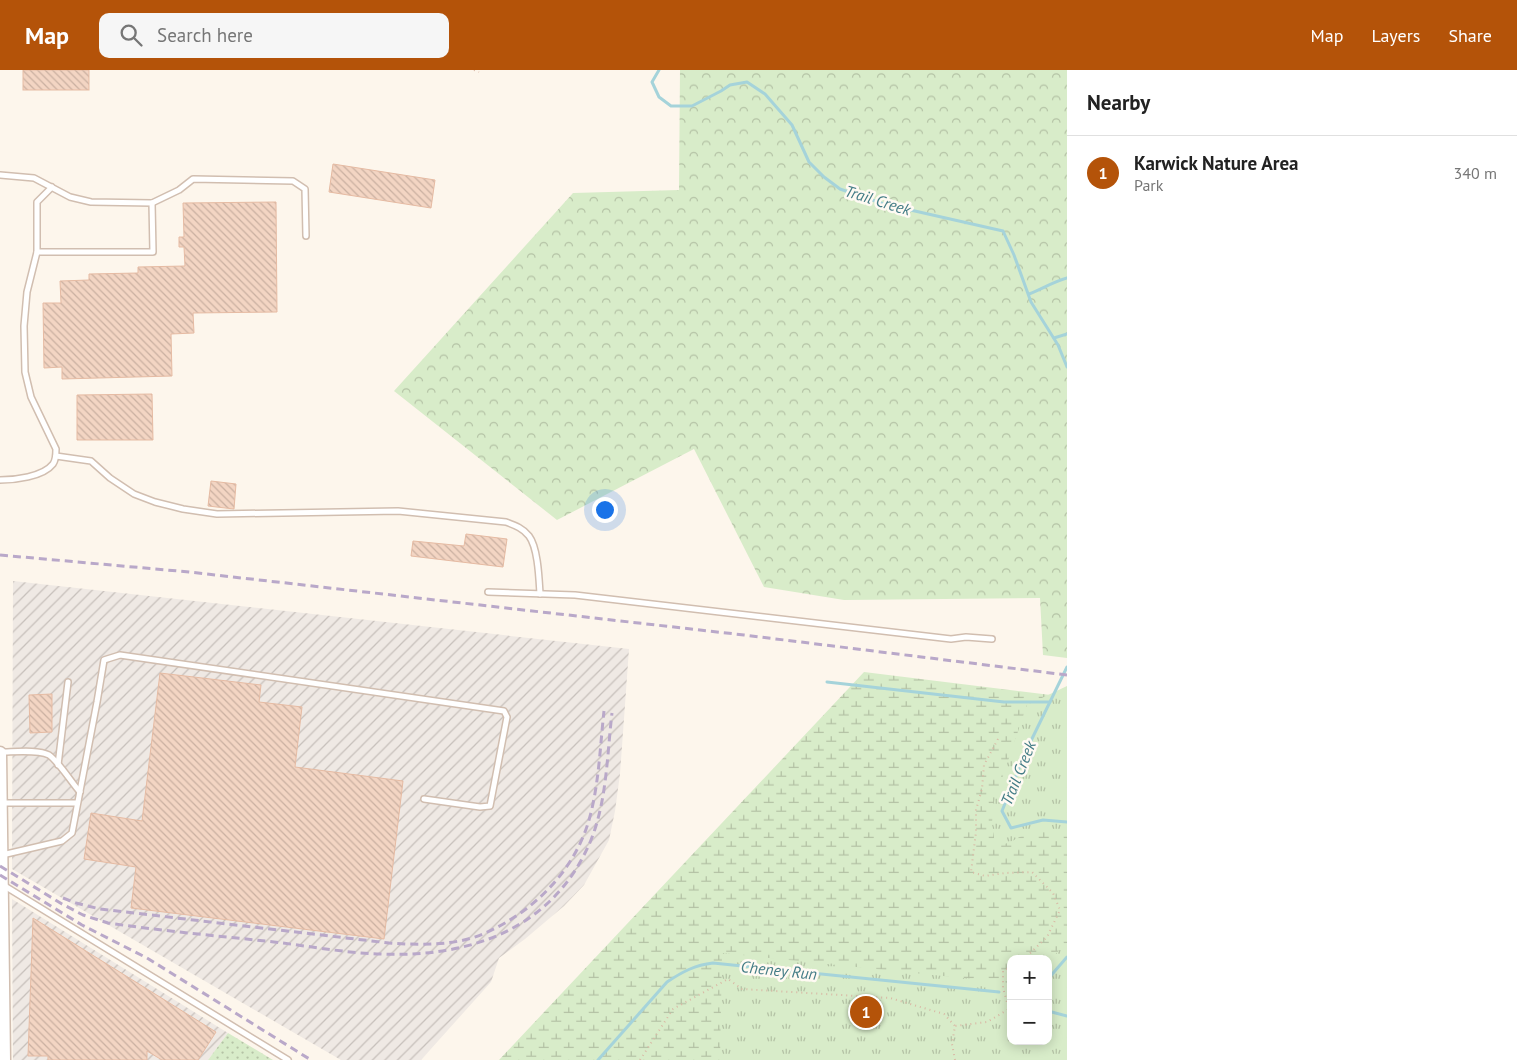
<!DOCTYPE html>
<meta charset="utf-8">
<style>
body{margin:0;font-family:"PT Sans",sans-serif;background:#f6f6f6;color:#222}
.controls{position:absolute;right:15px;bottom:15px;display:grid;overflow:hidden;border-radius:10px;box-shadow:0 2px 12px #0003}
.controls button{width:45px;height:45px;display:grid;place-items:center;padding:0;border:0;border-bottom:1px solid #e0e0e0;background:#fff;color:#222;font:25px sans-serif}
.you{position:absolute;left:604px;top:439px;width:18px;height:18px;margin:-12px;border:4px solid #fff;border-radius:50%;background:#1a73e8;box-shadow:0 0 0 8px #1a73e833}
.badge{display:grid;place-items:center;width:32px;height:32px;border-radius:50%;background:#b45309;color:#fff;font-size:16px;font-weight:700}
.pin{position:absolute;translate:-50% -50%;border:2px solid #fff;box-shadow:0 1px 5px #0006}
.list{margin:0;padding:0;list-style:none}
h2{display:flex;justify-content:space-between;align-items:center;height:65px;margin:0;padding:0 20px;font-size:21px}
h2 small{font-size:16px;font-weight:400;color:#767676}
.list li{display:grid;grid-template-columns:32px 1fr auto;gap:15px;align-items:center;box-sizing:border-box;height:75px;padding:0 20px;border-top:1px solid #e0e0e0}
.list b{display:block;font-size:19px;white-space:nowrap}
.list p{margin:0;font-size:16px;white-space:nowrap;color:#767676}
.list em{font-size:16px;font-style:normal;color:#767676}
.icon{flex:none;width:28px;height:28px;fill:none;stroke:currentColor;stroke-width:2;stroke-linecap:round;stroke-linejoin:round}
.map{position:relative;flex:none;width:1067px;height:990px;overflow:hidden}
header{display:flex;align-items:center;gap:30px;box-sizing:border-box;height:70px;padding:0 25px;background:#b45309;color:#fff}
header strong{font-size:24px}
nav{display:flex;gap:28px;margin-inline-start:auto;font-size:18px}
.search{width:350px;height:45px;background:#f6f6f6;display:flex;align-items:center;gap:12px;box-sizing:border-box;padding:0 18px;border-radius:10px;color:#767676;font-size:19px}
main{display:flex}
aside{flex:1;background:#fff}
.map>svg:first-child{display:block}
.industrial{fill:url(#industrial-furrows)}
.grass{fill:url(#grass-dots)}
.forest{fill:url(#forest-crowns)}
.wetland{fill:url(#wetland-marsh);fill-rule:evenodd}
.park{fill:url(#park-tufts)}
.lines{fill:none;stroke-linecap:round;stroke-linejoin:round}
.stream{stroke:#a5d3da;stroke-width:3}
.building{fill:url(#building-back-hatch);stroke:#e6bba3}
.service-casing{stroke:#d1beb0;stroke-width:8}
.tertiary-casing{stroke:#d1beb0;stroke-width:15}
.path{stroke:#d9b8a5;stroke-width:2;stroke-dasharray:1 4;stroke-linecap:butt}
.service{stroke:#fff;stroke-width:5}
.tertiary{stroke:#fff;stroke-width:12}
.rail{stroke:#b9a8c9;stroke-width:3;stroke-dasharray:8 5;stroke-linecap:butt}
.labels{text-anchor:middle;stroke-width:5;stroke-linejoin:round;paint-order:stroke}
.water-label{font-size:16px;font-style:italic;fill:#437c86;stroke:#fffaf3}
</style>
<header>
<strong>Map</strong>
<div class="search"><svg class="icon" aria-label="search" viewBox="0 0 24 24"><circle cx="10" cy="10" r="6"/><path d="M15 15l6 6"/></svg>Search here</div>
<nav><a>Map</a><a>Layers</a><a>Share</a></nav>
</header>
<main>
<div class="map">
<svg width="1067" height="990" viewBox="0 0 1067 990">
<defs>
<pattern id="industrial-furrows" width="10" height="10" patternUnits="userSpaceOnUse" patternTransform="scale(1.25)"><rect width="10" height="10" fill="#efe9e4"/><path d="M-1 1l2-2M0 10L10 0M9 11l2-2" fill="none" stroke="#c7c0bb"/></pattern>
<pattern id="grass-dots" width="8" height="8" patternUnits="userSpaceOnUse" patternTransform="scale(1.25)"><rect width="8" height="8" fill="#d8ecc9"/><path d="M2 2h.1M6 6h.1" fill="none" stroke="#b4c2a5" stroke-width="1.8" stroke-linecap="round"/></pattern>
<pattern id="forest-crowns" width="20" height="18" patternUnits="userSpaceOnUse" patternTransform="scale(1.25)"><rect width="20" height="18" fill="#d8ecc9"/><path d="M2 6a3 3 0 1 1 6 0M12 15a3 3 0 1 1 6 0" fill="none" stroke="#b4c2a5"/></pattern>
<pattern id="wetland-marsh" width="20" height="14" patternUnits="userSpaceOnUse" patternTransform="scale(1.25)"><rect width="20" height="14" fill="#d8ecc9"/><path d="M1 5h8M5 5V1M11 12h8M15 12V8" fill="none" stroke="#b4c2a5"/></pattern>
<pattern id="park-tufts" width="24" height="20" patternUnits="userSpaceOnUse" patternTransform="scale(1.25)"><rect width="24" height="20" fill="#d8ecc9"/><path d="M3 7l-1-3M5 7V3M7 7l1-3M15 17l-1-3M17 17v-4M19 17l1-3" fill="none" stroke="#b4c2a5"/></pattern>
<pattern id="building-back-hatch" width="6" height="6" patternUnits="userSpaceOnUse" patternTransform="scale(1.25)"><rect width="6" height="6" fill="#f3d5c3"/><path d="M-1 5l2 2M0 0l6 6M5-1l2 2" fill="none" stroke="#cab0a1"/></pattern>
</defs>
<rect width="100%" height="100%" fill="#fdf6ec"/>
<g class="industrial">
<polygon points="13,511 629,579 620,704 615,741 609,770 584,815 564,836 525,869 499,888 491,912 421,990 341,990 12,799"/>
<polygon points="12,829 228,963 208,990 13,990"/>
</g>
<polygon class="grass" points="228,963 273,990 208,990"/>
<polygon class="forest" points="680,0 1067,0 1067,588 1043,585 1040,528 844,530 764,517 694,379 557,450 394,321 573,123 679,120"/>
<path class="wetland" d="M864,602L1067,627V990H499ZM1011,889H1048V971H1011Z"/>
<g class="park">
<path d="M1067,616V761C1054,760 1038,760 1026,764C1013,769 1010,776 995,774L992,754L993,735L1027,635Z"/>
<polygon points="1067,873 1067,990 720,990 722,883 1011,913 1011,971 1048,971 1048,891"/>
</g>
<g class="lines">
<g class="stream">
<polyline points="659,0 652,12 659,27 671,36 692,36 721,21 730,15 747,12 765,24 792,55 809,92 824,107 840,119 884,134 1003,161 1014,185 1031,232 1058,275 1067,297"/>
<path d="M1029,224C1042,219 1053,212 1067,208"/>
<polyline points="1054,268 1067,264"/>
<polyline points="1067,597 1026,681 1002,741 1011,758 1043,750 1067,752"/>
<polyline points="827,612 1004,632 1050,632"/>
<polyline points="1048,909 1067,887"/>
<polyline points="1010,923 1011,923"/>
<polyline points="1048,941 1067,946"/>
<path d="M598,990L667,912C682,902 695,895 713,893L999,922"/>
</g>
</g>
<g class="building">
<rect x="23" y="0" width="66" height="20"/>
<polygon points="333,94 435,110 431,138 329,122"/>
<polygon points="276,132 277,242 193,243 194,263 171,264 172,306 62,309 62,297 44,298 43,233 61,233 60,211 89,210 89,204 138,203 138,197 185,196 184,177 179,177 179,167 184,167 183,133"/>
<polygon points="152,324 153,370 77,370 77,325"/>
<polygon points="211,411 236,414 234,439 208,436"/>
<polygon points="466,464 507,469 503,497 411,486 413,471 464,476"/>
<polygon points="160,603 261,615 259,632 302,637 295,697 403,711 384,869 131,838 136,797 84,789 91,743 142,751"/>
<polygon points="52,624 52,662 30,663 29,625"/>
<polygon points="33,848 216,962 198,990 162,990 147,981 147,990 48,990 48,986 28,986"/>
</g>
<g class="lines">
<g class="service-casing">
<g id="service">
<polyline points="0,105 34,108 70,127 91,132 152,133 153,182 37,182 37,132 52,117"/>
<polyline points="152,133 179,120 193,109 293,111 305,119 306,166"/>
<path d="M56,386L91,391L110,408L134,424L155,432L183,439L217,444L398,441L506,452C514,455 523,458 529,466C538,478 539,508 540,524"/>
<path d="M0,410C14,410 43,407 53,394C56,390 56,384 56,379L31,327L25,302L24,256L27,222L37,182"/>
<polyline points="488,522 575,525 951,569 966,567 992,569"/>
<path d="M0,682C13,682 38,679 49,685C59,692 71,712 80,722"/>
<polyline points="58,695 68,612"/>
<polyline points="2,733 77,733"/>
<polyline points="2,785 62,771 72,763 97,632 104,590 120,585 504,641 507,647 490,736 480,737 424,729"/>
<polyline points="3,815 288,990"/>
</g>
</g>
<g class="tertiary-casing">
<polyline id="tertiary" points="0,683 4,990"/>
</g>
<g class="path">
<polyline points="474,0 479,2"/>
<polyline points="998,669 984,695 982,719 976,740 976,762 971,802 985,806 1005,803 1032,802 1053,823 1060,840 1047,867 1024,889"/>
<polyline points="640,990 673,939 728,909 742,919 890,928 944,944 955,956"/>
<polyline points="955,990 952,974 955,956 987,952 1009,939 1003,918 1003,901 1011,897"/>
</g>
<use href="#service" class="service"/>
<use href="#tertiary" class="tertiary"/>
<g class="rail">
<polyline points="0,485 189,502 744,565 1067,605"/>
<path d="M0,796L62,834L83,845L108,853C163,861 219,866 274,872C309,876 345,883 380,884C470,888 554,859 591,770C607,730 607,685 612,643"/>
<polyline points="0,805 82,855 147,888 311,990"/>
<path d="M63,828L76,833L100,839L389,873C420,875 454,876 483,864C532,843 574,802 589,750C599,715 600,677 604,641"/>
</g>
</g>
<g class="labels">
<g class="water-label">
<text transform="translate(878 130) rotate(17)" y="6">Trail Creek</text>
<text transform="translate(1018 703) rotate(-68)" y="6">Trail Creek</text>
<text transform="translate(779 900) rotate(6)" y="6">Cheney Run</text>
</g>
</g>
</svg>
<div class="controls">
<button>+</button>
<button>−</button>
</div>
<div class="you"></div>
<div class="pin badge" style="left:866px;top:942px">1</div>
</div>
<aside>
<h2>Nearby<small></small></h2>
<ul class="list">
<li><span class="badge">1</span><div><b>Karwick Nature Area</b><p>Park</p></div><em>340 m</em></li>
</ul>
</aside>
</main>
